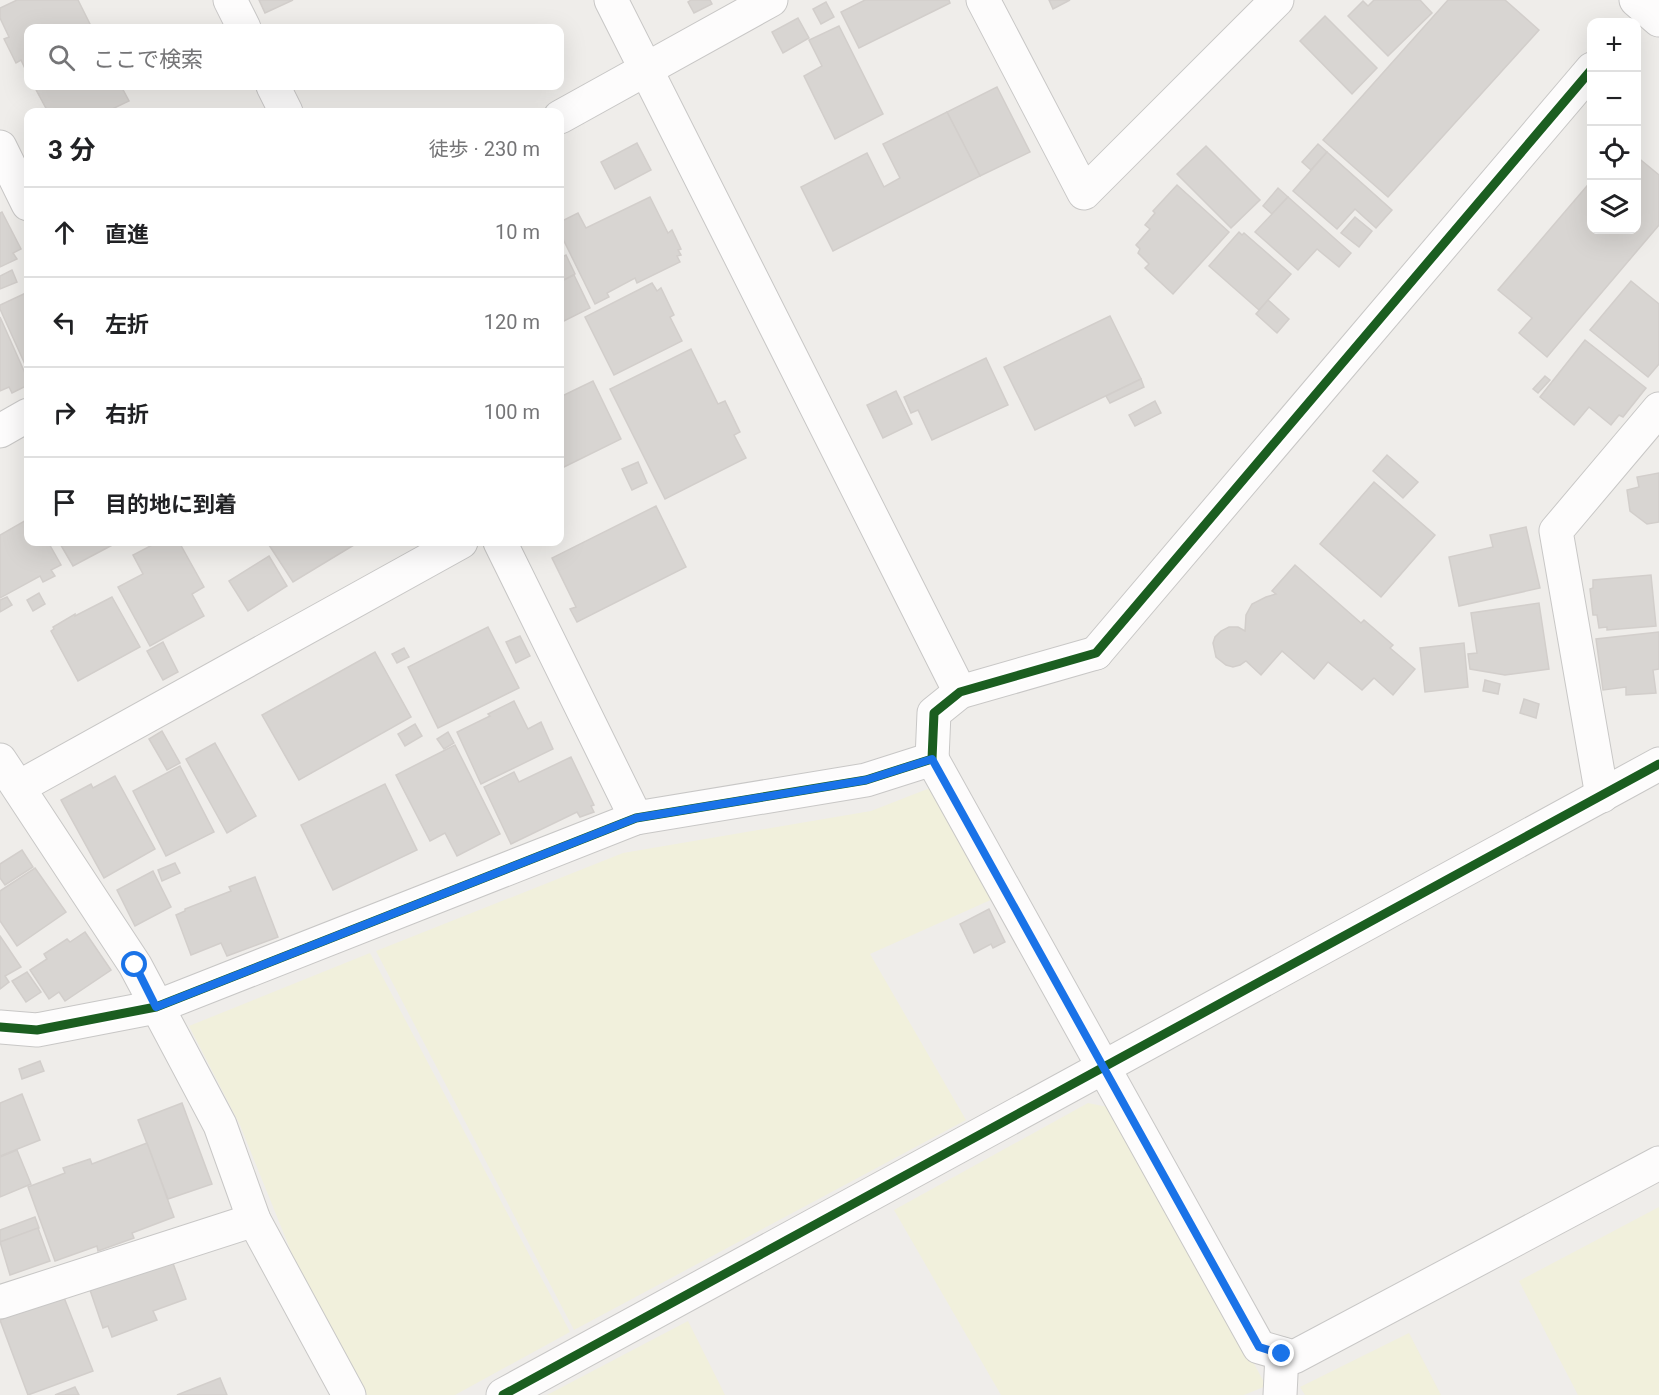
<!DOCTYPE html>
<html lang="ja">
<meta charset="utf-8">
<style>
body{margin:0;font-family:Roboto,"Noto Sans JP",sans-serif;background:#f6f6f6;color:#202124}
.controls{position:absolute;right:18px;top:18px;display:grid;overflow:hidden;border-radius:12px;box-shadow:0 6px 24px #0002}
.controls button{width:54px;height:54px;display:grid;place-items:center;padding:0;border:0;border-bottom:2px solid #e0e0e0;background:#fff;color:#202124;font:30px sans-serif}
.stop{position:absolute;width:18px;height:18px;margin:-14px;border:4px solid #1a73e8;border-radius:50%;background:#fff}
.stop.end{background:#1a73e8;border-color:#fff;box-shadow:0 2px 6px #0008}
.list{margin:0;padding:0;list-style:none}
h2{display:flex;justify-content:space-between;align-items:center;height:78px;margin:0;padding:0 24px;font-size:26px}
h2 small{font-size:20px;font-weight:400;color:#757577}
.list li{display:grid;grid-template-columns:39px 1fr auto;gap:18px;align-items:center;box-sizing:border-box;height:90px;padding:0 24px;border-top:2px solid #e0e0e0}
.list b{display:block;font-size:22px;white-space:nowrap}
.list em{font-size:20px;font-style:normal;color:#757577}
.icon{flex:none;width:33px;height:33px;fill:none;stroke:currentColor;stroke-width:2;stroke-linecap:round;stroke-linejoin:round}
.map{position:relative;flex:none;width:1659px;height:1395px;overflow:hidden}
.search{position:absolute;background:#fff;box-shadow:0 6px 24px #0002;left:24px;top:24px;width:540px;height:66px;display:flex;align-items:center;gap:15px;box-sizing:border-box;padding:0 21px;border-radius:12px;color:#757577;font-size:22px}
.panel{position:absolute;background:#fff;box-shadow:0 6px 24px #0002;left:24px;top:108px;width:540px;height:438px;border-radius:12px}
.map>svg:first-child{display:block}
.farmland{fill:#f1f0dc}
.building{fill:#d8d5d2;stroke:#d2cecb;stroke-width:1.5}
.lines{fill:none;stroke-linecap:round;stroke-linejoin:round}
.minor-casing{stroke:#c8c7c6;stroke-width:35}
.tertiary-casing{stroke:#c8c7c6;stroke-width:35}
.minor{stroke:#fdfcfc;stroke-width:33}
.tertiary{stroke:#fdfcfc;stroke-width:33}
.cycleway-casing{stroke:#fff;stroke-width:13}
.cycleway{stroke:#1b5e20;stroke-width:9}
.route{stroke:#1a73e8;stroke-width:8}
</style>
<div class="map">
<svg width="1659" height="1395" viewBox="0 0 1659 1395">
<rect width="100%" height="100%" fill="#efedea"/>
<g class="farmland">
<polygon points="930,788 995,898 870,954 966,1120 574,1330 376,951 623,853 871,811"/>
<polygon points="370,953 570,1332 455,1395 367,1395 307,1291 240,1125 189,1026"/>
<polygon points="1088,1103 1117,1109 1266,1386 1244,1395 1001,1395 894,1210"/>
<polygon points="1659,1207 1659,1395 1578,1395 1519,1281"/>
<polygon points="688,1321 725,1395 547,1395"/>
<polygon points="1409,1333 1441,1395 1305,1395 1300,1387"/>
</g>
<g class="building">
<polygon points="17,0 78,0 92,28 28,28 28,75 21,60 16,63 4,39 9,37 0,18 0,8"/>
<polygon points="259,0 293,0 265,13"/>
<polygon points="691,0 710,0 712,4 694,13 688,2"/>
<polygon points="865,0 949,0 950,3 859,48 841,12"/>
<polygon points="1049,0 1070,0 1053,9"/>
<polygon points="1374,0 1420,0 1432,13 1388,56 1348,16 1363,1 1368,6"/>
<polygon points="1448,0 1505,0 1539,30 1388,197 1323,140"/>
<polygon points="826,2 834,17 821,24 813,9"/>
<polygon points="1325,16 1377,68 1352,94 1300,41"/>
<polygon points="798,18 809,38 783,53 772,32"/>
<polygon points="839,26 883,114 835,139 804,76 822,66 809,40"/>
<polygon points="34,86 121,86 129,101 106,112 48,112"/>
<polygon points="997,87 1030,152 980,176 947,112"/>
<polygon points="947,112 980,176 833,251 801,187 867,153 884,187 900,178 883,144"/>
<polygon points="637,143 651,170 615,189 601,162"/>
<polygon points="1318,144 1327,152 1311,170 1302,162"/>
<polygon points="1206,146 1260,200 1231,228 1177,174"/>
<polygon points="1327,152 1392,210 1376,228 1355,209 1337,229 1293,191"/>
<polygon points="1636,156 1659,175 1659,225 1547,357 1519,333 1532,318 1498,290 1592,180 1592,230 1636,230"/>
<polygon points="1177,185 1229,232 1173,294 1145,268 1149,264 1138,253 1140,249 1136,245 1150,229 1145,225 1155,213 1153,211"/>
<polygon points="1278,188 1288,197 1272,214 1263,206"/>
<polygon points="650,197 668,233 672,230 681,249 678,250 681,255 677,256 680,262 637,283 635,278 607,293 609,297 595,304 560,233 560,222 578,213 586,228"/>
<polygon points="1288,197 1351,253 1339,267 1317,249 1298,270 1255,232"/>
<polygon points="2,212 21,249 13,253 17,259 0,267 0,213"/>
<polygon points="1355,217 1372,231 1359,247 1341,233"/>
<polygon points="1239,232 1242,235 1244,233 1291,274 1259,310 1209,266"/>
<polygon points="566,255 575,274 560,282 560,258"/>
<polygon points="12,270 17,282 0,289 0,276"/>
<polygon points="574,275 590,308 562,322 560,318 560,282"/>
<polygon points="1631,281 1659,304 1659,364 1648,377 1590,330"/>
<polygon points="652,283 657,291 661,288 674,315 670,317 682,341 614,375 585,317"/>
<polygon points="28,292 28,371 0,309 0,305"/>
<polygon points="1268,300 1289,319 1277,333 1256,314"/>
<polygon points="1110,316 1141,379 1035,430 1004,367"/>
<polygon points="0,317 28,380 28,385 12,393 9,387 0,391"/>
<polygon points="1585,340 1646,388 1623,417 1619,415 1611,425 1589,407 1574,425 1540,397"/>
<polygon points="691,349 718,404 725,401 740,432 734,435 746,458 665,499 610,389"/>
<polygon points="986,358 1008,405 932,440 918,410 911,413 904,397"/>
<polygon points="1545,376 1550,380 1538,393 1533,389"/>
<polygon points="1141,379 1144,387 1110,403 1106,396"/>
<polygon points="593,381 621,439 560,469 560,397"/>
<polygon points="896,391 912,424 883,438 867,405"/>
<polygon points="1155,401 1161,413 1135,426 1129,415"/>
<polygon points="1387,455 1418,482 1403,498 1373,471"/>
<polygon points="638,462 647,483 632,490 622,469"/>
<polygon points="1659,473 1659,522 1647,524 1630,511 1627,490 1639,487 1637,477"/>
<polygon points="1374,482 1435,535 1381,597 1320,544"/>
<polygon points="656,506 686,567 577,622 570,609 576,607 552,558"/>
<polygon points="28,519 28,542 48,542 61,565 51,570 55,576 43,582 40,576 0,598 0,535"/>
<polygon points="1526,527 1540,588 1459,606 1449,557 1493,547 1490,535"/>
<polygon points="59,542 118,542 73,566"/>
<polygon points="158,542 179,542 204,587 192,594 204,616 150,646 118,587 143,574 133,555"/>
<polygon points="267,542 359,542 293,582"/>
<polygon points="269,556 287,586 248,611 229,581"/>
<polygon points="1295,565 1361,623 1364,620 1393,645 1390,648 1415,669 1393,695 1374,678 1362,690 1328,662 1314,679 1282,651 1261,675 1246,661 1240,665 1233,667 1226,665 1216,657 1213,643 1215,637 1221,631 1229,627 1238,627 1245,631 1246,615 1252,604 1266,597 1276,594 1272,591"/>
<polygon points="1651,575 1656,626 1607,630 1607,627 1599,628 1597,615 1593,615 1590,589 1593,588 1593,580"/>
<polygon points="39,593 45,604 33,611 27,600"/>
<polygon points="7,597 12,605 0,612 0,600"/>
<polygon points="112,597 140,647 78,681 51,631 54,629 53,627 75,614 75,616"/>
<polygon points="1539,603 1549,669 1505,675 1470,669 1468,654 1477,653 1471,613"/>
<polygon points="488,627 519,688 438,728 408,667"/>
<polygon points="1659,632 1659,669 1653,670 1656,693 1626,695 1626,687 1603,690 1596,639"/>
<polygon points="520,636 530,656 516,663 506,642"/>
<polygon points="163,642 178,672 163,680 147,651"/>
<polygon points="1464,643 1468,687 1425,692 1420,648"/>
<polygon points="404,648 409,657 397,663 392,654"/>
<polygon points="375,652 411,717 299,780 262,715"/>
<polygon points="1485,680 1500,684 1498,694 1483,691"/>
<polygon points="1524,699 1539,704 1536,718 1520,713"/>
<polygon points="514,701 528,729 541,722 553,749 481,784 457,732 490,716 488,714"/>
<polygon points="415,724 422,736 405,746 398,734"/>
<polygon points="162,731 180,763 167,770 149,739"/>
<polygon points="448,732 454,743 444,749 437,739"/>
<polygon points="215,743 256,816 227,833 186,759"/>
<polygon points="455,745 500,834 457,856 445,833 430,841 396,775"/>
<polygon points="571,757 594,805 591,806 594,812 580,817 577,812 511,844 484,787 514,772 519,782"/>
<polygon points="180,766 214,832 166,856 133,791"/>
<polygon points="115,776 155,849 104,878 61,800 91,784 93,788"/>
<polygon points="385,784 417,850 333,890 301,825"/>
<polygon points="22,850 33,867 5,885 0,878 0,864"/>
<polygon points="175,863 180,873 162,881 158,870"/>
<polygon points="35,868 66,912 17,946 0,921 0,891"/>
<polygon points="153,871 171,907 135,926 117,890"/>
<polygon points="255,877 278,937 227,956 221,943 191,955 176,915 185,911 185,909 231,891 229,887"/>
<polygon points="989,909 1005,942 993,948 991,944 974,953 960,924"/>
<polygon points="85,932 111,970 65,1001 59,992 49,999 30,970 47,959 44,954 67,939 70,942"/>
<polygon points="0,936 21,967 5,976 9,982 0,989"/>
<polygon points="27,972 41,992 26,1002 12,981"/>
<polygon points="40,1061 44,1071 22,1079 19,1069"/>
<polygon points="22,1094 40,1140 0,1156 0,1103"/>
<polygon points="182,1103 212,1184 168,1199 138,1120"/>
<polygon points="147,1143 174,1217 132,1233 134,1238 98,1251 97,1246 55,1261 28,1187 65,1173 63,1168 90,1159 92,1164"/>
<polygon points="17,1150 31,1184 0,1197 0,1157"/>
<polygon points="35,1217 39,1228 0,1242 0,1230"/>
<polygon points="38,1228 50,1261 10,1275 0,1242"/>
<polygon points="170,1255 186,1299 153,1311 157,1320 112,1337 108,1326 103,1328 90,1290 97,1288 94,1283"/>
<polygon points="63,1295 93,1371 28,1395 0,1320"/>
<polygon points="220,1378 227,1395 177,1395"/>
<polygon points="75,1387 79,1395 55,1395"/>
</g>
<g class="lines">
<g class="minor-casing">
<g id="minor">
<polyline points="230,0 244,28"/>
<polyline points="983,0 1084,193 1277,0"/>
<polyline points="273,86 286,112"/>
<polyline points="560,117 771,0"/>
<polyline points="0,147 28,204"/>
<polyline points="0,431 28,415"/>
<polyline points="500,542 636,818"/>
<polyline points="932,759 1259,1347 1294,1357 1659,1163"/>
<polyline points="0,760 135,965 220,1125 254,1220 349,1395"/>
<polyline points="19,787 461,542"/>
<polyline points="1602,796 1556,531 1659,409"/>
<polyline points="0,1027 37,1030 156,1007 636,818 866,780 932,759 934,713 960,692 1096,653"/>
<polyline points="0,1302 254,1220"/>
<polyline points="503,1395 1659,764"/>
<polyline points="1280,1395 1282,1354"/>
</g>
</g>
<g class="tertiary-casing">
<g id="tertiary">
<polyline points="611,0 960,692"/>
<polyline points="1636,0 1659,20"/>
<polyline points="1096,653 1592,69"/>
</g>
</g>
<use href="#minor" class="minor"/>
<use href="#tertiary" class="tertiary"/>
<g class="cycleway-casing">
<g id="cycleway">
<polyline points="0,1027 37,1030 156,1007 636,818 866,780 932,759 934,713 960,692 1096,653 1592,69"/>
<polyline points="503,1395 1659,764"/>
</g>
</g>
<use href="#cycleway" class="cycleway"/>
</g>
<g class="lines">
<polyline class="route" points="135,965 156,1007 636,818 866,780 932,759 1259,1347 1282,1354"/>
</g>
</svg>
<div class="controls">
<button>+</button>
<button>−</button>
<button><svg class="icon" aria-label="locate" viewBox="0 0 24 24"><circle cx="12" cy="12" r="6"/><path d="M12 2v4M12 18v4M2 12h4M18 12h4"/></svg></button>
<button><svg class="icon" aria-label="layers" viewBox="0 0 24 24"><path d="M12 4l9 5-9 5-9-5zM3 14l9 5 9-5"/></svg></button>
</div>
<div class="stop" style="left:135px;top:965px"></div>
<div class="stop end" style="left:1282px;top:1354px"></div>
<div class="search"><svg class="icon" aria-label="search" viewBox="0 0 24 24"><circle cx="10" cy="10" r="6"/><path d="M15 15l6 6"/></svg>ここで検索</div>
<section class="panel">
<h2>3 分<small>徒歩 · 230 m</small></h2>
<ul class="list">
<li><svg class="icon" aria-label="ahead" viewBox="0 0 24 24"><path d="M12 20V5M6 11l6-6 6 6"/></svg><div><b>直進</b></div><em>10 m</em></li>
<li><svg class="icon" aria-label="left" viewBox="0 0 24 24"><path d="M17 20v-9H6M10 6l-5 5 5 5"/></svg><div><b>左折</b></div><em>120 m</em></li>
<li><svg class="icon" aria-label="right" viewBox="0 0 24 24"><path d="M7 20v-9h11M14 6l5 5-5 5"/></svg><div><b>右折</b></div><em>100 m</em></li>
<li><svg class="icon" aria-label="arrive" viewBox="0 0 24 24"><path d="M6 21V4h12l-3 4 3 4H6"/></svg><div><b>目的地に到着</b></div></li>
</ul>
</section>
</div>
